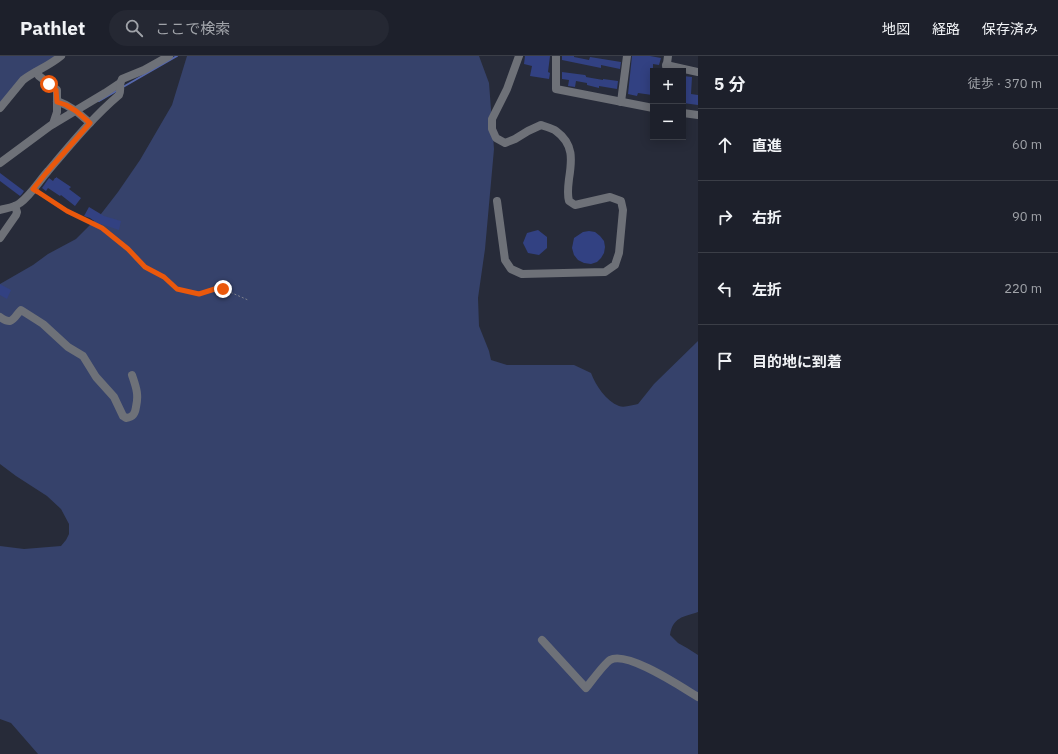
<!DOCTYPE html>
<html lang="ja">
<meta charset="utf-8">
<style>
body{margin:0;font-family:"IBM Plex Sans","Noto Sans JP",sans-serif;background:#252833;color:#f1f3f6}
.controls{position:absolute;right:12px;top:12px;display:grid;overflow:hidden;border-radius:0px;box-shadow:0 2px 10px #0003}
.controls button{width:36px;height:36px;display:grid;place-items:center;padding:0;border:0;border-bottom:1px solid #3b3e47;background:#1d202b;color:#f1f3f6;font:20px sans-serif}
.stop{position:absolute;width:12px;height:12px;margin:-9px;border:3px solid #ea580c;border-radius:50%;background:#fff}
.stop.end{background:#ea580c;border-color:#fff;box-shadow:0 1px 4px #0008}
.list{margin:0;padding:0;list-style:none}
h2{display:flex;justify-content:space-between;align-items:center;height:52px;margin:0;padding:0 16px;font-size:17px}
h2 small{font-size:13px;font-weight:400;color:#a0a3a9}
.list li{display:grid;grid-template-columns:26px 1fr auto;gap:12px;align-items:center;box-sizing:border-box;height:72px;padding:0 16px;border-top:1px solid #3b3e47}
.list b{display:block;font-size:15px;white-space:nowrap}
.list em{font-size:13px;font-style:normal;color:#a0a3a9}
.icon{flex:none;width:22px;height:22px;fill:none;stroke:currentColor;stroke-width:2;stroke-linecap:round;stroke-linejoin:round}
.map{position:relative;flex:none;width:698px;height:698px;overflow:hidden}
header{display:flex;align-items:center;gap:24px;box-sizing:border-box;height:56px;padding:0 20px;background:#1d202b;border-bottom:1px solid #3b3e47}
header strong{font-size:19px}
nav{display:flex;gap:22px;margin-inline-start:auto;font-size:14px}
.search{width:280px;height:36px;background:#252833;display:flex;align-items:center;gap:10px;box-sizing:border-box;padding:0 14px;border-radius:22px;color:#a0a3a9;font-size:15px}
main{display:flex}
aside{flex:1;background:#1d202b}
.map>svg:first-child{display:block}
.green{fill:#36426b}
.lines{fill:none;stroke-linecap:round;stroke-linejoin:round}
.stream{stroke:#5668ad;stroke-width:2}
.building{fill:#324182}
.path{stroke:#7c808c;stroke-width:1;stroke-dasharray:2 2;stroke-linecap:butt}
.minor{stroke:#6e7178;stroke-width:8}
.route{stroke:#ea580c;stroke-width:5}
</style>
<header>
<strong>Pathlet</strong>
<div class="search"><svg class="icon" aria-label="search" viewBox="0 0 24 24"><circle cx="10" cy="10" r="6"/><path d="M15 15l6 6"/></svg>ここで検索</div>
<nav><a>地図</a><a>経路</a><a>保存済み</a></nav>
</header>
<main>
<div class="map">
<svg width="698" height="698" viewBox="0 0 698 698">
<rect width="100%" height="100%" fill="#272b39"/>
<g class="green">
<polygon points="0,0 64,0 28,21 0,54"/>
<path d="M187,0H479L489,27L494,93L485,193L478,242L479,270L489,295L491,304L507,309H574L591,317C596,330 606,345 619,350C624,352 633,349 638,348L654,328L698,285V556C683,561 673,561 670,579L678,587L687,592L698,599V698H38L11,667L0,663V490L24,493L61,490L66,484L69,478V468L61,453L47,440L16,420L0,408V228L33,209L48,198L76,183L101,158L118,136L140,104L172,49Z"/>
</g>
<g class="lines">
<g class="stream">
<polyline points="123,31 177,0"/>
<polyline points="99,45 118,34"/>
</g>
</g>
<g class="building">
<polygon points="525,0 550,0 548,16 550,17 549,23 530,20 532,10 524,8"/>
<polygon points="562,0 574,0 574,1 589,4 590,1 621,6 620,13 601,9 601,12 562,4"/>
<polygon points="632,0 650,0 661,2 659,9 653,8 653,35 652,39 638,37 637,40 628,38"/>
<polygon points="562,16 585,19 586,20 586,21 603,24 603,23 618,25 617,33 599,30 599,32 587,29 587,27 576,25 575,31 568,30 569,24 562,23"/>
<polygon points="683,20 692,21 691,38 698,39 698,49 683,47"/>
<polygon points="0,117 24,135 22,138 20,140 0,125"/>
<polygon points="56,121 71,131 69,133 81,142 75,150 61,139 60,140 48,132 46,135 42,132 49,122 53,125 55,122 56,122"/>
<polygon points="89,151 104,160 121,165 119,174 101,168 100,169 90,162 84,160"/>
<polygon points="538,174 547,181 547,192 539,199 528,197 523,187 527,177"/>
<polygon points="589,175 595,176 600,180 604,185 605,191 604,197 601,202 597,206 591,208 584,207 578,204 574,199 572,192 574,182 583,176"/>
<polygon points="0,228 11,234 7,243 0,239"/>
</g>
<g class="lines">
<polyline class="path" points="41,137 67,155 102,172 128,193 145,211 164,221 177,233 199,238 218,232 223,233 248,244"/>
<g class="minor">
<polyline points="556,0 556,33 653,52"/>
<polyline points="666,9 698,16"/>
<polyline points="666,15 668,0"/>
<polyline points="36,16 39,20 57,34 57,56 53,68"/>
<polyline points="57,45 66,49 76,55 90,67"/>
<polyline points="621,46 627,0"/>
<path d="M0,52L23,24C35,15 49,10 61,0"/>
<polyline points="683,57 698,59"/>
<polyline points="0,107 50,70 105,37 120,27"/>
<path d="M497,145L505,204L511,213L522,218L605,216L615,209L619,197L623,154L621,145L610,141L575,149L569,145C567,138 568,131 569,123C572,104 574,88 556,75C552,72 546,71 541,69L528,75L515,83L505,87L496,82L492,73V63L507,33L519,0"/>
<path d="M0,154C7,152 15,151 20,147C31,139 39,125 48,115C71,88 93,61 119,39C122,33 118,30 122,23L144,14L169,0"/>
<polyline points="0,182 16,159 17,156 15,150"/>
<path d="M0,261C13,270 13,262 21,254L43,268L68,291L83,300L96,321L114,341L123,360L126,362C133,361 135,358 136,351C139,338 136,331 132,319"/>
<path d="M542,584L586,632C591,626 604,608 610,604C627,594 683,632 698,641"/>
</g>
</g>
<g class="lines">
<polyline class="route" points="49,28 56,34 57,46 66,49 76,55 90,67 47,116 33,133 38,136 67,155 102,172 128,193 145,211 164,221 177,233 199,238 218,232 223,233"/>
</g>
</svg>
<div class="controls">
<button>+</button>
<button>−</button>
</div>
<div class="stop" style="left:49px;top:28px"></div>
<div class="stop end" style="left:223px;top:233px"></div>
</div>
<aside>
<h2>5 分<small>徒歩 · 370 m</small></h2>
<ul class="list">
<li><svg class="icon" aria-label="ahead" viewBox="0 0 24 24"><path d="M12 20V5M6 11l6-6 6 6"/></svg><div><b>直進</b></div><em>60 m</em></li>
<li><svg class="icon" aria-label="right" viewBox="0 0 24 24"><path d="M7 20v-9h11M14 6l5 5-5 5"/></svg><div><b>右折</b></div><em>90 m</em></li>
<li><svg class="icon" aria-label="left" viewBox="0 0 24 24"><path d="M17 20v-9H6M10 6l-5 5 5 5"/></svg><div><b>左折</b></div><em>220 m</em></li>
<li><svg class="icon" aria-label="arrive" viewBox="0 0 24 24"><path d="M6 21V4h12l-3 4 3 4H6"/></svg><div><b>目的地に到着</b></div></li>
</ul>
</aside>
</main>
